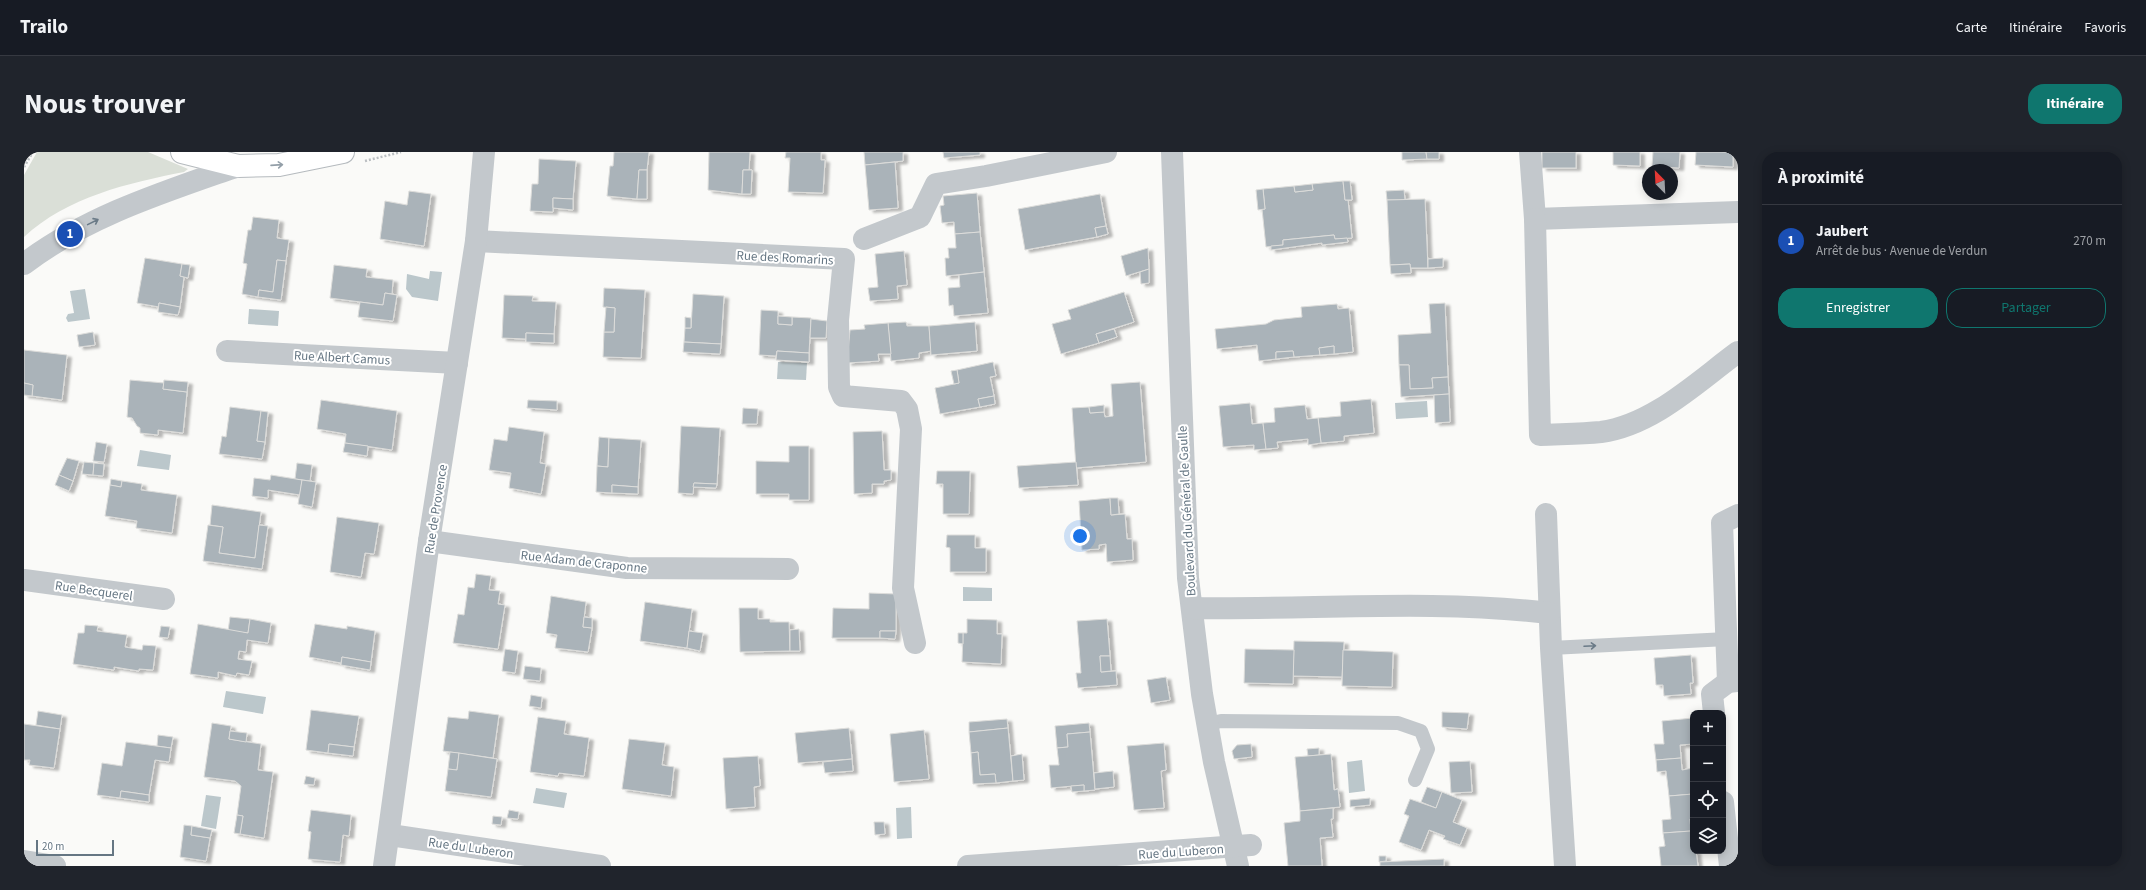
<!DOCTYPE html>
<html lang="fr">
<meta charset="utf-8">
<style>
body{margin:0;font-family:"Source Sans 3",sans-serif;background:#20242c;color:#f1f3f6}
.controls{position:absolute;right:12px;bottom:12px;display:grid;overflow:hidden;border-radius:8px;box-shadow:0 2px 10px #0003}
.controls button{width:36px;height:36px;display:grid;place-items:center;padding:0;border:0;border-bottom:1px solid #363941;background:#171b24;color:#f1f3f6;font:20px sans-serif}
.compass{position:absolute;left:1618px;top:12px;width:36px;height:36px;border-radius:50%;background:#171b24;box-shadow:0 2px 10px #0003;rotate:336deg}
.scale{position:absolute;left:12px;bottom:10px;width:78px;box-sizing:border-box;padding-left:4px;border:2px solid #657683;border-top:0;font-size:11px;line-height:14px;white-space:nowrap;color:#657683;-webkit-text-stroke:3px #fff;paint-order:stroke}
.you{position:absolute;left:1056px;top:384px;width:14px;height:14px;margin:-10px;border:3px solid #fff;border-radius:50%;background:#1a73e8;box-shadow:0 0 0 6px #1a73e833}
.badge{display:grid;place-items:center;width:26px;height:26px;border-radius:50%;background:#0f766e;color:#fff;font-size:13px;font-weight:700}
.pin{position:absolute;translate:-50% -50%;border:2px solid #fff;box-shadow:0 1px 4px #0006}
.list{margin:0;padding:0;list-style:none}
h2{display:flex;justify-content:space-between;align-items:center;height:52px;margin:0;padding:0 16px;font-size:17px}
h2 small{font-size:13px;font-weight:400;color:#9ea1a6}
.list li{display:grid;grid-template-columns:26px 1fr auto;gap:12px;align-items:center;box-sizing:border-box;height:72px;padding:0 16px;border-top:1px solid #363941}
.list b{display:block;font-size:15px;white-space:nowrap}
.list p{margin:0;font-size:13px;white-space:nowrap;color:#9ea1a6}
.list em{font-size:13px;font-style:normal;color:#9ea1a6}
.actions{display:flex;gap:8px;padding:12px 16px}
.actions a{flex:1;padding:9px 0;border:1px solid #0f766e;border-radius:16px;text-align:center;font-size:14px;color:#0f766e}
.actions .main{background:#0f766e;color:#fff}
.icon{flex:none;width:22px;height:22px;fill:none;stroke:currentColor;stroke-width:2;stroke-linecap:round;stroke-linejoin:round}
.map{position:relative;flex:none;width:1714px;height:714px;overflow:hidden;border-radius:16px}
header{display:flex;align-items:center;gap:24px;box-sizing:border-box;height:56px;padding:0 20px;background:#171b24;border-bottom:1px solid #363941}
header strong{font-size:19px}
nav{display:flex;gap:22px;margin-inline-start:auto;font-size:14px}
.intro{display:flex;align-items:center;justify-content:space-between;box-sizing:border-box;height:96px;padding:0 24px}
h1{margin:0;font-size:28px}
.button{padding:10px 18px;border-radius:16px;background:#0f766e;color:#fff;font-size:14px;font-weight:700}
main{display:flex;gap:24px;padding:0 24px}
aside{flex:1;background:#171b24;border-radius:16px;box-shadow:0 2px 10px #0003}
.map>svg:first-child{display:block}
.green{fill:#dadfd7}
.water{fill:#bbc7cb}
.building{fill:#aab3b9;stroke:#dcdcda;filter:url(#shadow)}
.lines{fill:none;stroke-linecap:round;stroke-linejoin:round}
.primary-casing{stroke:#b5babe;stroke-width:24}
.path{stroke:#bbbfc2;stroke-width:2.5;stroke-dasharray:2 2;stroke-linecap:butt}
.lane{stroke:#c3c8cc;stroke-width:14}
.street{stroke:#c3c8cc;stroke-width:22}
.primary{stroke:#fff;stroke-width:22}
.oneway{stroke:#939fa8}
.oneway2{stroke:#6a7a87}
.labels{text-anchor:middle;stroke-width:4;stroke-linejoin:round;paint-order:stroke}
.street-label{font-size:13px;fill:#657683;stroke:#fff}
</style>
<header>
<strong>Trailo</strong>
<nav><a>Carte</a><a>Itinéraire</a><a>Favoris</a></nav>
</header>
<div class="intro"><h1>Nous trouver</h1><a class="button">Itinéraire</a></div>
<main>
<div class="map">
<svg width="1714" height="714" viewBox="0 0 1714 714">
<defs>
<filter id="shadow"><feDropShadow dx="4.5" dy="2.5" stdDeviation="1" flood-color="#0004"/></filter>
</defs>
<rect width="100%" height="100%" fill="#fafaf8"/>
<path class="green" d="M13,0H124L164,17L160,20C104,31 43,45 0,85V23Z"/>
<g class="water">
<polygon points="406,119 418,120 414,149 388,145 382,137 383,122 405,127"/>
<polygon points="61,137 66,167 44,170 42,166 44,162 50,161 46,139"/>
<polygon points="225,157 255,159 254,174 224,172"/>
<polygon points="754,210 783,211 782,228 753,227"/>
<polygon points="1403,249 1404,265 1372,267 1371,251"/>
<polygon points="116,298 147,303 145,318 113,314"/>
<polygon points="939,435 968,436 968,449 939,449"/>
<polygon points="202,539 242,545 239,562 199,555"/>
<polygon points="1338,608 1341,639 1325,641 1323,610"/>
<polygon points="512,636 543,641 540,656 509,651"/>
<polygon points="182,643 197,645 192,677 177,674"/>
<polygon points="887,655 888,686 873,687 872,656"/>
</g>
<g class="building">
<polygon points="590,0 625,0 623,18 615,18 613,47 583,44 586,14 589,14"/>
<polygon points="685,0 726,0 725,18 719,18 718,42 684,38"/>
<polygon points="762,0 797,0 797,8 801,8 799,41 764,40 766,6 761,6"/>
<polygon points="840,0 879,0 879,9 841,13"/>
<polygon points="919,0 956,0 956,3 920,6"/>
<polygon points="1378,0 1402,0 1403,7 1378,8"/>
<polygon points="1402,0 1415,0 1415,7 1403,7"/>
<rect x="1518" y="0" width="34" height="16"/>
<polygon points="1589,0 1616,0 1616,14 1589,13"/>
<polygon points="1629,0 1656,0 1655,16 1628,14"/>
<polygon points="1672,0 1709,0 1709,15 1671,13"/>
<polygon points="515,7 552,9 549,47 529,46 529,60 506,59 508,32 514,32"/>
<polygon points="871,10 874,56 845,58 841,13"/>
<polygon points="615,18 623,18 623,47 613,47"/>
<polygon points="719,18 728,18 727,42 718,42"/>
<polygon points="1319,29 1321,48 1324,48 1328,86 1311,87 1310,83 1259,88 1259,93 1242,95 1238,57 1241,57 1239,37 1270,34 1271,40 1289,38 1288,32"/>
<polygon points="1319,29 1326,29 1328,48 1321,48"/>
<polygon points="1288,32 1289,38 1271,40 1270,34"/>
<polygon points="1239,37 1241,57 1234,58 1232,38"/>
<polygon points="1380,38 1381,48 1363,48 1362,39"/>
<polygon points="385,39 407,42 400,94 356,87 361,49 383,53"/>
<polygon points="953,41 956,80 931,82 930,70 918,71 916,54 920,53 919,44"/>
<polygon points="1076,42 1082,74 1071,76 1073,85 1001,98 994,57"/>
<polygon points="529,46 549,47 549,58 529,56"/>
<polygon points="1401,47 1404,116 1386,116 1386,112 1366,113 1363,48"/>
<polygon points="229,65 255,68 253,86 265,88 262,109 253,108 249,140 235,138 234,145 218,142 223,112 219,111 224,78 227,78"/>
<polygon points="1082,74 1084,82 1073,85 1071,76"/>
<polygon points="956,80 960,120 922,124 921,106 925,106 924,96 932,96 931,82"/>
<polygon points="1310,83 1311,87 1323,86 1324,90 1298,93 1298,91 1247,98 1247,94 1259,93 1259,88"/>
<polygon points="1124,96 1125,117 1102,124 1097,104"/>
<polygon points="880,99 883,133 873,134 874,147 846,149 844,136 854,135 851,102"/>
<polygon points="121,106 158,112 156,124 160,125 156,155 135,151 135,155 113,151"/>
<polygon points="1419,106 1419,115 1404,116 1404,107"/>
<polygon points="253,108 262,109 257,148 234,145 235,138 249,140"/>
<polygon points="158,112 166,113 164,126 156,124"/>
<polygon points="1386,112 1387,121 1367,122 1366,113"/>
<polygon points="310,113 343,117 342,125 369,128 368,142 361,141 359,153 306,146"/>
<polygon points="1125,117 1125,131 1117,132 1116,120"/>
<polygon points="960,120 964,161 930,164 929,153 925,154 924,136 936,135 935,123"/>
<polygon points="580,136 621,138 617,206 579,205 580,180 590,180 591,156 579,155"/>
<polygon points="1100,140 1110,170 1072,182 1075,191 1037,202 1028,172 1047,167 1044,158"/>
<polygon points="361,141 373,143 369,169 334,165 336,150 359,153"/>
<polygon points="669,142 700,144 697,192 660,190 661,176 667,176"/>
<polygon points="480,143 509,144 508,149 532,150 530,182 502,181 502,187 478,186"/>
<polygon points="135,151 156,155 154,163 134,160"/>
<polygon points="1421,151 1424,225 1408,226 1409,236 1386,237 1385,213 1375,213 1374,183 1407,181 1405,152"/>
<polygon points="1313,152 1314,157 1325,156 1329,200 1310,202 1310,194 1295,196 1296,203 1270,205 1269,199 1252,200 1252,207 1235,209 1233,193 1193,197 1191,177 1242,172 1250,168 1278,165 1277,155"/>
<polygon points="582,155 591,156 590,180 580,180"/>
<polygon points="737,158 754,159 754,172 768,173 768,165 787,166 785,201 753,199 752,204 735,203"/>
<polygon points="754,164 768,165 768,173 754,172"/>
<polygon points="661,165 667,166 667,176 661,176"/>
<polygon points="787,167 803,169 802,186 786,186"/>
<polygon points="882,170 883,174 905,174 907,199 895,201 895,206 867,209 864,171"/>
<polygon points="951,170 953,199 907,203 905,174"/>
<polygon points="864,171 867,202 854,202 855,209 823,211 826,178 841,177 840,173"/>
<polygon points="1090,177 1093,185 1075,191 1072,182"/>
<polygon points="69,180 71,193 55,195 53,183"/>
<polygon points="502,181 530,182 530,191 502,190"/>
<polygon points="660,190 697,192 696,202 659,200"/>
<polygon points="1310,194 1310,202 1296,203 1295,196"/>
<polygon points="0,198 43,203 38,248 8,244 9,233 0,231"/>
<polygon points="753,199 785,201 785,210 752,208"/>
<polygon points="1269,199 1270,205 1252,207 1252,200"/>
<polygon points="969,210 972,224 966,225 970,244 954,247 956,255 916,262 911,236 935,231 933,218"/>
<polygon points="1375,213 1385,213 1386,237 1409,236 1408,226 1424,225 1425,242 1377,245"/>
<polygon points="933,218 935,231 930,232 927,219"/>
<polygon points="106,228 140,231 139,237 163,240 159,281 134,278 134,283 116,281 116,276 113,274 108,266 103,265"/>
<polygon points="140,228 164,230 163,240 139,237"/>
<polygon points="1116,230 1122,310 1052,316 1048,256 1065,255 1066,261 1080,260 1081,265 1089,264 1087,232"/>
<polygon points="0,231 9,233 8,244 0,243"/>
<polygon points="1425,242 1426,270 1411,271 1410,243"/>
<polygon points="970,244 971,252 956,255 954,247"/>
<polygon points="1347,247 1350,281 1320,284 1320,289 1297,291 1294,266 1317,264 1316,250"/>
<polygon points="297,248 373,259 368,298 321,291 322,282 293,277"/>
<polygon points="504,248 533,249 533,258 503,256"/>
<polygon points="1226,251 1228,272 1239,271 1242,297 1230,298 1230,293 1199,295 1195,254"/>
<polygon points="1080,253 1080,260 1066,261 1065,255"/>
<polygon points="1281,253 1283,267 1294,266 1297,291 1284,293 1284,287 1253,290 1254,296 1242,297 1239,271 1251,270 1250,256"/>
<polygon points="206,255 237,259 233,289 241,290 238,307 195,302 198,284 202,285"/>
<polygon points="719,256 734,257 733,272 718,272"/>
<polygon points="237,259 244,260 241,290 233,289"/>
<polygon points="657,274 696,276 693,332 670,331 669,342 654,341"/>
<polygon points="485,275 520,280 516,311 522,312 517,342 485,336 487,321 465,318 470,287 483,289"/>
<polygon points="858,279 860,318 867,318 867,328 860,329 860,332 848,332 848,341 830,342 829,280"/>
<polygon points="575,285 585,286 584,315 573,314"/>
<polygon points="585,286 617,288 614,335 588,333 588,341 572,340 573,314 584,315"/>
<polygon points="72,290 83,292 80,310 69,309"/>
<polygon points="321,291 344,294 343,304 319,300"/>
<polygon points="765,294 785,294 785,348 765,348 765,342 732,342 732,309 765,310"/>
<polygon points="43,306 55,309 49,329 35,323"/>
<polygon points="60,310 70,311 69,323 58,322"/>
<polygon points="1052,310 1054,333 995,336 993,314"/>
<polygon points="70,311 80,312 79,324 69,323"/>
<polygon points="273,311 288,313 286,329 271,327"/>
<polygon points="913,319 946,319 945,362 919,362 919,332 912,332"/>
<polygon points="35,323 49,329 45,339 31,333"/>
<polygon points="247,323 278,328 276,343 244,338 244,346 228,344 230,326 246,328"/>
<polygon points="87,327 98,329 97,335 86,333"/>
<polygon points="278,328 292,330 288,355 274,352"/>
<polygon points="98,329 118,332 117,338 153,343 148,381 112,376 113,369 81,364 86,333 97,335"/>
<polygon points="670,331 693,332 692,336 669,335"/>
<polygon points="588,333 614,335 614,342 588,341"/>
<polygon points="1086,346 1087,363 1101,362 1103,387 1108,387 1109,408 1083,410 1082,392 1075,393 1075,397 1058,398 1055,349"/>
<polygon points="1086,346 1094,346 1095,362 1087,363"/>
<polygon points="188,353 237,360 231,406 195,401 199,375 186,373"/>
<polygon points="313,365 355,371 350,402 341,401 337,425 306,420"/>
<polygon points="184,373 199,375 195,401 231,406 235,373 244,374 238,417 179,409"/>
<polygon points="923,383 951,383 951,396 962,396 962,420 926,420 926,396 922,395"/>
<polygon points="452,422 467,424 465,438 476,439 474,452 481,453 474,497 429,491 434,462 440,463 444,435 450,436"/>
<polygon points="845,441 872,442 872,479 856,479 856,486 808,486 809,456 845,457"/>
<polygon points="527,444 562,450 559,475 568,476 564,500 531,496 533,483 522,481"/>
<polygon points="621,450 668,457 663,496 616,489"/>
<polygon points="715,456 734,456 734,467 746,467 746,470 765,470 766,499 716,500"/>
<polygon points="206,465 226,467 224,481 204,479"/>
<polygon points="560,465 568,466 568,476 559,475"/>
<polygon points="226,467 247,471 244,491 223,488 222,500 215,499 214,507 228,509 225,523 213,521 212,524 194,520 194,526 166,522 174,472 224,481"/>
<polygon points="943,467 973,468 973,482 978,482 977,512 938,510 939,481 943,481"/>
<polygon points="1083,467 1086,504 1076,504 1077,520 1092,519 1093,533 1054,536 1052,521 1057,521 1053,469"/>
<polygon points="291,472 323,477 323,474 351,479 347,510 318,505 317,511 285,505"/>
<polygon points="61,473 74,474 73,479 103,483 101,495 118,498 119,493 132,494 129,518 115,517 115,519 90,515 90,518 49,512 54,481 60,481"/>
<polygon points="137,474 146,475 144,486 135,485"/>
<polygon points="775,477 776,499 766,499 766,478"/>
<polygon points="665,479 679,481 676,499 663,496"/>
<polygon points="856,479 872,479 871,487 856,486"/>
<polygon points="934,481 939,481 939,492 934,491"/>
<polygon points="1270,489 1320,490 1318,525 1269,524"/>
<polygon points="481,497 494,499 491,521 478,519"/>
<polygon points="1221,497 1270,498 1269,532 1220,531"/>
<polygon points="1319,498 1369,500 1368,535 1318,534"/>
<polygon points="1667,503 1669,531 1666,531 1667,542 1640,544 1639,533 1632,533 1630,506"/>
<polygon points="1076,504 1086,504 1087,519 1077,520"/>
<polygon points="318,505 347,510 346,518 317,513"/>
<polygon points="501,514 517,516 516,529 499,527"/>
<polygon points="1142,525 1146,548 1127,551 1123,528"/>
<polygon points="507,543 518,545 517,556 505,554"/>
<polygon points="287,558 335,564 330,595 305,592 304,601 282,598"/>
<polygon points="14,559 38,563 36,577 12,573"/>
<polygon points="445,559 475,563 469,606 419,599 424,565 444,567"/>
<polygon points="1418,560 1445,561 1443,577 1418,575"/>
<polygon points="514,565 542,569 540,582 565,586 560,624 535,621 534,624 506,620"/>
<polygon points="1669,566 1669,592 1656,593 1657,606 1632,608 1630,592 1640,592 1638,569"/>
<polygon points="983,567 984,576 945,580 945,570"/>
<polygon points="188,571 207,574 205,587 237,592 234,618 249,620 240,686 216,682 219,664 213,663 217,634 211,629 180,625"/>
<polygon points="1065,571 1066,580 1043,582 1044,595 1033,596 1031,574"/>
<polygon points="0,572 36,577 30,616 5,613 6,608 0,608"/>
<polygon points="825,576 828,607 774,611 771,581"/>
<polygon points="984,576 989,629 972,631 971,622 956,623 954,600 947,601 945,580"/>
<polygon points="900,578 905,627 870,630 866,582"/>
<polygon points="206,579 223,581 222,590 205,587"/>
<polygon points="1066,580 1071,638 1060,639 1060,633 1027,636 1025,613 1035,613 1033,596 1044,595 1043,582"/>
<polygon points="134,583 149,585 147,596 133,594"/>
<polygon points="605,587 641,591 638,613 650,615 647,644 598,637"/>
<polygon points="102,590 147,596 145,610 131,608 125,643 97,639 96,646 73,643 78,611 98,614"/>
<polygon points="1140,591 1142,618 1137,619 1140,656 1110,658 1103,594"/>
<polygon points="305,592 330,595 329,604 304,601"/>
<polygon points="1227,592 1228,605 1210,607 1208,599 1213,593"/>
<polygon points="1295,596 1295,603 1284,604 1283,597"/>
<polygon points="426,600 435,601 433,618 424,617"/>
<polygon points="954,600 956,623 971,622 972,631 949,632 947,601"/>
<polygon points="435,601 473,607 467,645 421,639 424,617 433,618"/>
<polygon points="998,602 1000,628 989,629 987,604"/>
<polygon points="1307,602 1310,638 1314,637 1316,655 1276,659 1271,605"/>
<polygon points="734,604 736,634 730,635 731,655 702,657 699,606"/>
<polygon points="1657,606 1658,618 1669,616 1669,642 1645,644 1642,619 1633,620 1632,608"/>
<polygon points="828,607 829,619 801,621 799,610"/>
<polygon points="1446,609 1448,640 1427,641 1425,610"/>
<polygon points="1089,619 1090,635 1071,637 1070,621"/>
<polygon points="282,624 291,626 290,633 280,632"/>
<polygon points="1060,633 1060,639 1048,640 1047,634"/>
<polygon points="1403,635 1418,640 1412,656 1397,650"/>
<polygon points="97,639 125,643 125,650 96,646"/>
<polygon points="1418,640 1438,648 1429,670 1443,676 1436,693 1419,687 1421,684 1405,678 1397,698 1375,690 1385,664 1380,662 1386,647 1412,656"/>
<polygon points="1669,642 1669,667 1666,667 1667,679 1639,681 1638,668 1647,667 1645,644"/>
<polygon points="1346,646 1346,653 1326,655 1326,648"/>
<polygon points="1309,656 1309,667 1307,667 1309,685 1296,686 1298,714 1264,714 1260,671 1276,669 1276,659"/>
<polygon points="287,658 327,663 325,684 319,683 316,710 284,707 287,680 284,679"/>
<polygon points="485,658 495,660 494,667 483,666"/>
<polygon points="213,663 219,664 216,682 210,681"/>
<polygon points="469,664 478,665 477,673 468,672"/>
<polygon points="850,670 860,670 861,682 851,683"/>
<polygon points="160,673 168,674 167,683 186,686 182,709 156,705"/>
<polygon points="168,674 188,678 186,686 167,683"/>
<polygon points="1667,679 1669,699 1672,699 1674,714 1637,714 1635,695 1641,694 1639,681"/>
<polygon points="1355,704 1362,704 1362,709 1355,710"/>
<polygon points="1420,707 1420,714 1356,714 1356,710"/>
</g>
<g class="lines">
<g class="primary-casing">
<polyline id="primary" points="158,0 214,14 255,13 319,0"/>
</g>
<g class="path">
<polyline points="341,9 377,0"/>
<polyline points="0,15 9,0"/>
</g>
<g class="lane">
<polyline points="1527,496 1703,487"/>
<polyline points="1184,572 1197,569 1374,571 1397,579 1404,597 1391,628"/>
</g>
<g class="street">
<polyline points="1148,0 1164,426 1178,542 1190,610 1214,714"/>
<polyline points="1506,0 1511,67 1714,60"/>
<path d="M1511,67L1516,283C1536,282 1557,282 1577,280C1629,273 1673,230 1714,200"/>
<polyline points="840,87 896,65 912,32 962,24 1082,0"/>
<polyline points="452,89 820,107 814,168 815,235 819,244 877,249 883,257 887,277 879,436 891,491"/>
<path d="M0,112C63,64 140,40 214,14"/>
<polyline points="203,199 433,211"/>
<polyline points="1522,362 1527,496 1541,714"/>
<polyline points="405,389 603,416 764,417"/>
<polyline points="0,428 140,447"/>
<path d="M1168,456C1287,458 1407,447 1525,461"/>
<polyline points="1704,530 1698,371 1714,363"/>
<polyline points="1690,561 1688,542 1704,530 1714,529"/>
<polyline points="1699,650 1706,714"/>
<polyline points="366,683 576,714"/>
<polyline points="0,709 31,714"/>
<polyline points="360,714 405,389 452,89 460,0"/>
<polyline points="944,714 1227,693"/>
</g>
<use href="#primary" class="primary"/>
</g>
<defs><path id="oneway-shaft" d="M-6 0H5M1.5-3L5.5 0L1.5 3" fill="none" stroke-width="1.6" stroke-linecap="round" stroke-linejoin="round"/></defs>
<use class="oneway" href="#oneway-shaft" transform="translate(253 13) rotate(-4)"/>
<g class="oneway2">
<use href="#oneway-shaft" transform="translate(69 70) rotate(-26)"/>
<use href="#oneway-shaft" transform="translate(1566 494) rotate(-3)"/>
</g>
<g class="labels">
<g class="street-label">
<text transform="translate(761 105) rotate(3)" y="5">Rue des Romarins</text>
<text transform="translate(318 205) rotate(3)" y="5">Rue Albert Camus</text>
<text transform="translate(411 357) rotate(-81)" y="5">Rue de Provence</text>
<text transform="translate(1162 359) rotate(-93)" y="5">Boulevard du Général de Gaulle</text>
<text transform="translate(560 409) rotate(6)" y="5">Rue Adam de Craponne</text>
<text transform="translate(70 438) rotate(8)" y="5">Rue Becquerel</text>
<text transform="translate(447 695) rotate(8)" y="5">Rue du Luberon</text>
<text transform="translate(1157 699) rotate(-4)" y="5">Rue du Luberon</text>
</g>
</g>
</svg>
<div class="controls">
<button>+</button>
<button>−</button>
<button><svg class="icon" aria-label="locate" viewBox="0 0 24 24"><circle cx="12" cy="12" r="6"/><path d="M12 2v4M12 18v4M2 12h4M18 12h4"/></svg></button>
<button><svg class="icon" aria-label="layers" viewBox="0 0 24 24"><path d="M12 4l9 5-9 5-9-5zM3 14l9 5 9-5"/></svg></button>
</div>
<svg class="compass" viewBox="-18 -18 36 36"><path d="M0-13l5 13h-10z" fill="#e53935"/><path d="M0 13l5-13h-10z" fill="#9ea1a6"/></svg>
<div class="scale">20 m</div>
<div class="you"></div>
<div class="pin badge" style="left:46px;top:82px;background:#1a4fb4">1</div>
</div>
<aside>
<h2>À proximité<small></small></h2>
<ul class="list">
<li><span class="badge" style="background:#1a4fb4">1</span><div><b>Jaubert</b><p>Arrêt de bus · Avenue de Verdun</p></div><em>270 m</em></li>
</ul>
<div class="actions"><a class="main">Enregistrer</a><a>Partager</a></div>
</aside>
</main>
